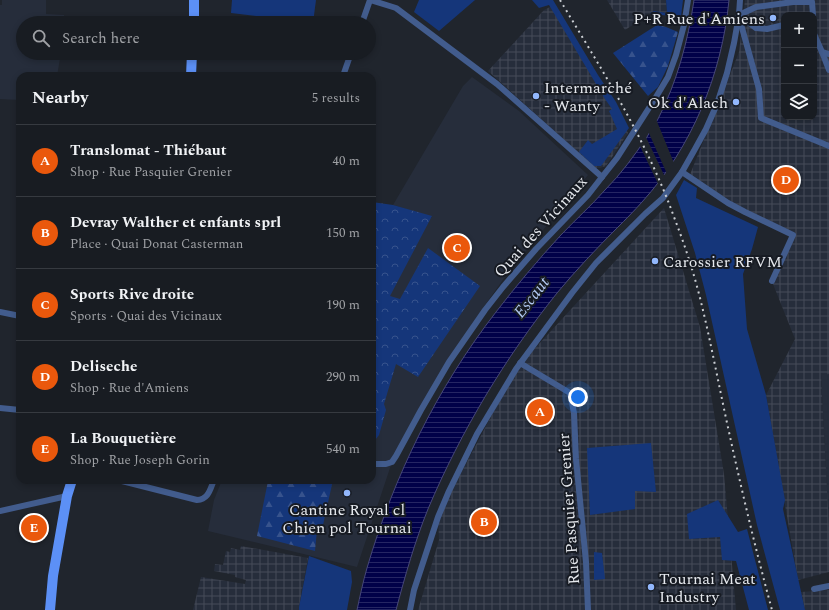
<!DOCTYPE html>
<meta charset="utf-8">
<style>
body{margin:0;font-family:Spectral,serif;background:#21252a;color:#f1f3f6}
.controls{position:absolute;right:12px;top:12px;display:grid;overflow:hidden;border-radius:8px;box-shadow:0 2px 6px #0003}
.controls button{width:36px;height:36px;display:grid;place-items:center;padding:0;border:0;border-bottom:1px solid #363a40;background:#181c22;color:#f1f3f6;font:20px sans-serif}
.you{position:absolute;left:578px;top:397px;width:14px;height:14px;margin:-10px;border:3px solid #fff;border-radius:50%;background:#1a73e8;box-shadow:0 0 0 6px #1a73e833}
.badge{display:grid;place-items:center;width:26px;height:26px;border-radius:50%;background:#ea580c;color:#fff;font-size:13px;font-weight:700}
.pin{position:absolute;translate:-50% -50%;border:2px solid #fff;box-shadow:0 1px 4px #0006}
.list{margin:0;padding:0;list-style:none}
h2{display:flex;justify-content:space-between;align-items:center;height:52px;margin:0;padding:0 16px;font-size:17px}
h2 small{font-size:13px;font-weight:400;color:#9fa1a5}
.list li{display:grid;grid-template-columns:26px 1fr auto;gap:12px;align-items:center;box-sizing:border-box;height:72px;padding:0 16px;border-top:1px solid #363a40}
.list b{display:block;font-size:15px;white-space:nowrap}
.list p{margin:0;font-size:13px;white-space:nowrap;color:#9fa1a5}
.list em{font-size:13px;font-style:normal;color:#9fa1a5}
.icon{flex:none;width:22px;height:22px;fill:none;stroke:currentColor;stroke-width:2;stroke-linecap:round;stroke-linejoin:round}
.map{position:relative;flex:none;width:829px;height:610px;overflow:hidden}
.search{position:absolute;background:#181c22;box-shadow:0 2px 6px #0003;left:16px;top:16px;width:360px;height:44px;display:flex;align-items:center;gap:10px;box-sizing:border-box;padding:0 14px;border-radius:22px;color:#9fa1a5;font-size:15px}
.panel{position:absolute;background:#181c22;box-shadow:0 2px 6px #0003;left:16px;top:72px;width:360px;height:412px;border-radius:12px}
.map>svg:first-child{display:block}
.built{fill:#262d3b}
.industrial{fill:url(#industrial-grid);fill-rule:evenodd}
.grass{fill:#15367a}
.forest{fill:url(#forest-firs)}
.park{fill:url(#park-crowns)}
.water{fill:url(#water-rules);stroke:#45467a}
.pier{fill:#20252d}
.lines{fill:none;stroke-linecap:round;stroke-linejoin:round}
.street{stroke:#425c8d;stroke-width:6}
.primary{stroke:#5c90f6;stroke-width:10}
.rail{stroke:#caced3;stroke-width:2;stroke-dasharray:2 4;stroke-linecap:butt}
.poi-dot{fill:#92b7fd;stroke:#171b23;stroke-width:1.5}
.labels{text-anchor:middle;stroke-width:4;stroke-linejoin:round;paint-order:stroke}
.poi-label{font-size:16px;fill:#e6e9ee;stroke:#171b23;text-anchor:start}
.street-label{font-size:16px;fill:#e6e9ee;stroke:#171b23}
.water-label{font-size:17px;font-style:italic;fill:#b1c8f1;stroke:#171b23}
</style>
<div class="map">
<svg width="829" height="610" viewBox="0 0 829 610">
<defs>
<pattern id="industrial-grid" width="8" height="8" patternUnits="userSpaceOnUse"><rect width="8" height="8" fill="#262d3b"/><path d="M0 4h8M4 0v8" fill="none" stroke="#464b58"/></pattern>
<pattern id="forest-firs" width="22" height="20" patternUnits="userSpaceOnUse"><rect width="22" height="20" fill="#15367a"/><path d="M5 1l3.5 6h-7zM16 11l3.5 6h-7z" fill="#37538d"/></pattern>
<pattern id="park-crowns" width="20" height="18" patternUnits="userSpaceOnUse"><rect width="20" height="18" fill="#15367a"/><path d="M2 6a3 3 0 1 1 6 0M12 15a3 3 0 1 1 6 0" fill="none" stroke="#37538d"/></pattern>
<pattern id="water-rules" width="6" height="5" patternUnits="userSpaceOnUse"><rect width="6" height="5" fill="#000048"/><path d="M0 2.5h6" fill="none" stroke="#252563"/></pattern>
</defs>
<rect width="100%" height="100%" fill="#20252d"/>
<g class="built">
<polygon points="2,0 46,0 46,14 64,15 64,23 23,23 23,53 61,53 57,76 20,76 20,100 0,99 0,5 2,5"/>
<polygon points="472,77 519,111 588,175 507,274 473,322 392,462 357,567 208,531 214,500 222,480 372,480 372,257 432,217 393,205 463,86"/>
<polygon points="829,373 829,528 821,375"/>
</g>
<g class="industrial">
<polygon points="607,0 666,0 667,13 654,11 625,30"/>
<path d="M745,0H829V374L821,375L829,527V572L798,580L766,395L795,339L773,284L793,235L745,212L689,177L739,52ZM784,15H814V117H784Z"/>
<polygon points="552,6 628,133 606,166 600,168 596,168 570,145 488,71 544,10"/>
<polygon points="664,208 700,327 724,474 736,610 418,610 439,540 438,517 516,369"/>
<polygon points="241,546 308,558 299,607 299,610 193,610 201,577 245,584 246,580 235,577 235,575 214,571 215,564 223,565 226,551 230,552 231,548 240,550"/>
<polygon points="829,590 829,610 805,610 801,592"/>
</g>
<g class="grass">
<polygon points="232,0 316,0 313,23 231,13"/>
<polygon points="419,0 475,0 439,31 414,12"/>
<polygon points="532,0 553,0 598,75 616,102 629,128 601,166 594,166 579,152 588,140 592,144 617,129 609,111 612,109 605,99 549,5 539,8"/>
<polygon points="666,0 683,0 681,17 652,14 650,13 654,11 667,13"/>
<polygon points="684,180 697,188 696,198 758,227 752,249 743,274 747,329 766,395 785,500 783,509 805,610 780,610 757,525 706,295 695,253 676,195"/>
<polygon points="651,443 656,492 635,491 635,509 590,515 587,448"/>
<polygon points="718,500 738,532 747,529 768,610 749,610 736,561 722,560 720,537 689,539 687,514"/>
<polygon points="594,552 602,553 605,579 594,580"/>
<polygon points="309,556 351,571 352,582 347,610 299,610 299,607"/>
</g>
<g class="forest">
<polygon points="657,25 666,27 678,32 668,66 658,87 648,96 613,53"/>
<polygon points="266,480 333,480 323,525 317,530 315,551 257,536 268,481"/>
</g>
<polygon class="park" points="372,202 393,205 432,216 390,296 400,299 428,248 480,286 418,377 396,364 384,404 386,410 379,435 372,444"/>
<path class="water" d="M694,0H729C722,74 692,147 642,202C634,211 626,219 617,228C597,248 576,270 557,293C505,358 461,431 428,509C415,541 405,576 396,610H357C360,596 363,582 367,568C394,476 437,388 496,312C516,286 538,260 560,236C575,220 591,206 605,190C621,174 634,156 647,137C650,131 655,125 658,119C677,82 688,41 694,0Z"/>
<g class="pier">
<polygon points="656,119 674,163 667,174 648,131"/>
<polygon points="645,135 665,177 659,186 639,144"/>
</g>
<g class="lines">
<g class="street">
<polyline points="370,0 396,8 497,84 602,177"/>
<polyline points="739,15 756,7 793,2 812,2 813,15"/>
<polyline points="739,15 756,28 767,29 784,25"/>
<polyline points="739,17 759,89 761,118 829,146"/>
<polyline points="362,23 370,0"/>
<polyline points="814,34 822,52 829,54"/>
<polyline points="822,52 829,70"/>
<polyline points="343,76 351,53"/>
<polyline points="682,172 728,203 745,212 793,235 772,281"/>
<polyline points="0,312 20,316"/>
<polyline points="520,363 570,393 574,413 576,459 586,562 588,610"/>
<polyline points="0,408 20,410"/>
<polyline points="372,464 386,464 392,462 396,456 421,410 449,362 485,310 503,287 536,249 588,195 602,177 617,158 656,97 668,77 676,55 684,25 688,0"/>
<path d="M118,480L197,500C209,499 210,489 214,480"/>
<polyline points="0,511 67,496"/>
<polyline points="814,589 829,586"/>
<polyline points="410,610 414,590 438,517 449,491 477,434 516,369 572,293 596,263 645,214 663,198 682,172 695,149 706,129 717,104 727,73 734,43 739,15 740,0"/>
</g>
<g class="primary">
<polyline points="194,23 194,0"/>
<polyline points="191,76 192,53"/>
<polyline points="50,610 53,576 67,496 72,480"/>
</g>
<path class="rail" d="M560,0C602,70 646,139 674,217C684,243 693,270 700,298C711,342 719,387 729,432C742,492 756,551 772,610"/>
</g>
<g class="poi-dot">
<circle cx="773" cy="18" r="4"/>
<circle cx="536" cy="96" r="4"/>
<circle cx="736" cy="102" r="4"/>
<circle cx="655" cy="261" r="4"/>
<circle cx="347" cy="493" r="4"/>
<circle cx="651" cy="587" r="4"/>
</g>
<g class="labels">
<g class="poi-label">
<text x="765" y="24" text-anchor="end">P+R Rue d'Amiens</text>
<text x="544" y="93">Intermarché<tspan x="544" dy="18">- Wanty</tspan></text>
<text x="728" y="108" text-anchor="end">Ok d'Alach</text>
<text x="663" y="267">Carossier RFVM</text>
<text x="347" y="515" text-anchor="middle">Cantine Royal cl<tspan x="347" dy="18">Chien pol Tournai</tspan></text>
<text x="659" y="584">Tournai Meat<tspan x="659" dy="18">Industry</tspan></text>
</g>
<g class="street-label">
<text transform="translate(540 226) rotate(-48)" y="6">Quai des Vicinaux</text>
<text transform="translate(568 509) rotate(-94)" y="6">Rue Pasquier Grenier</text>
</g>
<g class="water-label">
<text transform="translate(531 297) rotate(-52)" y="6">Escaut</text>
</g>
</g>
</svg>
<div class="controls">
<button>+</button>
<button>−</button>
<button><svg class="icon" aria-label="layers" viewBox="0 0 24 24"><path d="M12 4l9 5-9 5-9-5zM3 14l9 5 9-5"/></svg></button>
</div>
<div class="you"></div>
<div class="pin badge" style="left:540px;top:412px">A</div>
<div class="pin badge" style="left:484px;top:522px">B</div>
<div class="pin badge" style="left:457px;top:248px">C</div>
<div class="pin badge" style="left:786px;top:180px">D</div>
<div class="pin badge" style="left:34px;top:528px">E</div>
<div class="search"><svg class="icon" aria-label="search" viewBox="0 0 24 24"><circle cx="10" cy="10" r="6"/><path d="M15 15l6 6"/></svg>Search here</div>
<section class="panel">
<h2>Nearby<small>5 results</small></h2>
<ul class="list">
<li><span class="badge">A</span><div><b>Translomat - Thiébaut</b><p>Shop · Rue Pasquier Grenier</p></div><em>40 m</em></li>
<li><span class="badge">B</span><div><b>Devray Walther et enfants sprl</b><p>Place · Quai Donat Casterman</p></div><em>150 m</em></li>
<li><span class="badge">C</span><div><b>Sports Rive droite</b><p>Sports · Quai des Vicinaux</p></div><em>190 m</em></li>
<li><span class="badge">D</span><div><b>Deliseche</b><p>Shop · Rue d'Amiens</p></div><em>290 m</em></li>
<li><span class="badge">E</span><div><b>La Bouquetière</b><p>Shop · Rue Joseph Gorin</p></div><em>540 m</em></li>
</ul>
</section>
</div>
